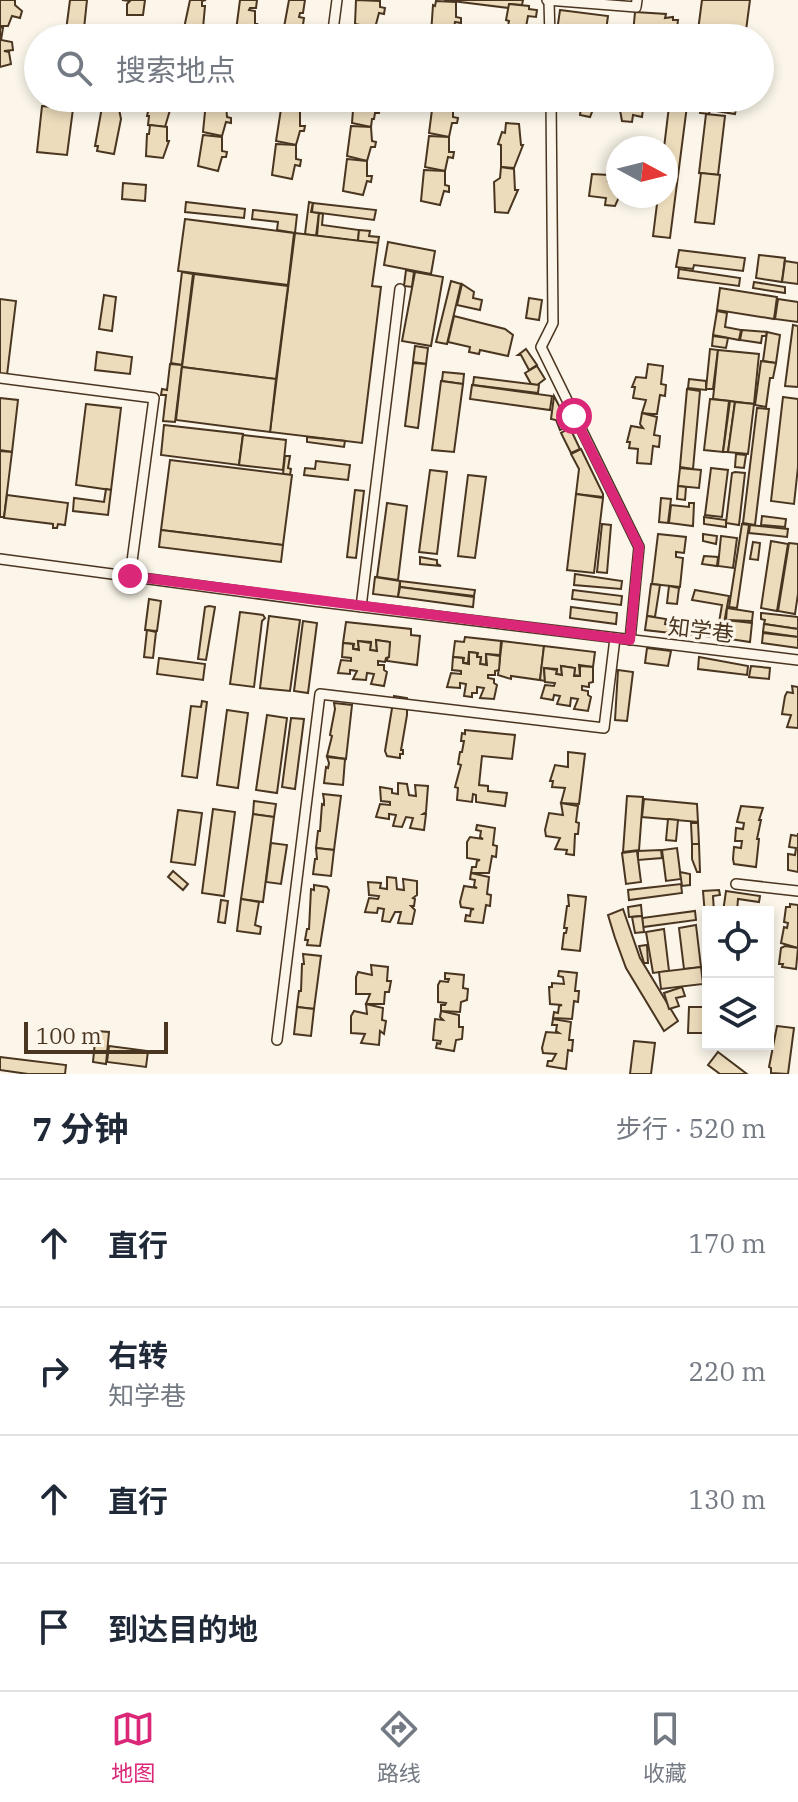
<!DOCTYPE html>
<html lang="zh">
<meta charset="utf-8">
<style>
body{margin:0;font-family:"IBM Plex Serif","Noto Sans SC",serif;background:#f2f2f3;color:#1f2937}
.controls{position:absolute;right:24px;bottom:24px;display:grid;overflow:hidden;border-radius:0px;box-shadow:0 4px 12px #0003}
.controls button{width:72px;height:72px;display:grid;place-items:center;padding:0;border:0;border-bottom:2px solid #e0e1e3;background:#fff;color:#1f2937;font:40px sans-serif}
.compass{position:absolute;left:606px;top:136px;width:72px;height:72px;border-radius:50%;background:#fff;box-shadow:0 4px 12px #0003;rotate:97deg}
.scale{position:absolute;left:24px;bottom:20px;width:144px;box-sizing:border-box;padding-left:8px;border:4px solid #4a3520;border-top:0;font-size:22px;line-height:28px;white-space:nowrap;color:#4a3520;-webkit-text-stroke:6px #fbf6e9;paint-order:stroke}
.stop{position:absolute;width:24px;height:24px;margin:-18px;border:6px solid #db2777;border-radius:50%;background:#fff}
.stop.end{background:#db2777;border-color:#fff;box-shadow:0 2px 8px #0008}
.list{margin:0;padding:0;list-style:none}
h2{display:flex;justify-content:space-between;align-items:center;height:104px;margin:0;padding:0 32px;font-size:34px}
h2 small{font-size:26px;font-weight:400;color:#747a83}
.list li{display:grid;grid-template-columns:52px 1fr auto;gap:24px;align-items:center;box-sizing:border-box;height:128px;padding:0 32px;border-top:2px solid #e0e1e3}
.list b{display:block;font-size:30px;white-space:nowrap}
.list p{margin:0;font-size:26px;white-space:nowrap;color:#747a83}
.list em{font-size:26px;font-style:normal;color:#747a83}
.icon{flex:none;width:44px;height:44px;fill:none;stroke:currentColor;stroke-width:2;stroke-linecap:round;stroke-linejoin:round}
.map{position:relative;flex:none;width:798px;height:1074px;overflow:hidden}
.search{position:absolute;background:#fff;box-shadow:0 4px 12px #0003;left:24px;right:24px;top:24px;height:88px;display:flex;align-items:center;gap:20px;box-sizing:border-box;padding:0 28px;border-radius:44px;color:#747a83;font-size:30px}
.sheet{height:616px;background:#fff}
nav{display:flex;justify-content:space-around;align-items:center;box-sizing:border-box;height:112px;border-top:2px solid #e0e1e3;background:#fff;font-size:22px;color:#747a83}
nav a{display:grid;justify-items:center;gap:4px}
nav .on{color:#db2777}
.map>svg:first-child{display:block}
.building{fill:#ecdcbc;stroke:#4a3520;stroke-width:2}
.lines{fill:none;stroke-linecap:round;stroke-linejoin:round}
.street-casing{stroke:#4a3520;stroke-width:12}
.street{stroke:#fbf6e9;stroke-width:9}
.route{stroke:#db2777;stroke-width:10}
.labels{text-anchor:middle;stroke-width:6;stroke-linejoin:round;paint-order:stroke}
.street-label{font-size:22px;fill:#4a3520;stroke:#fbf6e9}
</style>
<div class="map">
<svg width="798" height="1074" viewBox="0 0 798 1074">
<rect width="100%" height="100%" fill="#fbf6e9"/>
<g class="building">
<polygon points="0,0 15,0 15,5 22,11 20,18 12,16 8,26 0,26"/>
<polygon points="70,0 87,0 83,38 65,38"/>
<polygon points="145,0 143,15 127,15 127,4 130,1 122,0"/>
<polygon points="190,0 206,0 202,1 202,6 205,6 203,28 198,36 186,34 187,29 184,28"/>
<polygon points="240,0 257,0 256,8 250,8 249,10 255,11 255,24 257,24 252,38 235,38"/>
<polygon points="289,0 305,0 303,13 300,13 299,17 304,18 301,38 282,38"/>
<polygon points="356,0 380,1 380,7 385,8 384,14 379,13 375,28 355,24"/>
<polygon points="444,0 523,0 522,5 509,4 509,8"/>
<polygon points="702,0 750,0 745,38 697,38"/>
<polygon points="436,1 456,2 456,17 461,18 461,23 455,22 452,37 431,34 433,5 435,6"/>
<polygon points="509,4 529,6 529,9 537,10 536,17 528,16 526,27 508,26 509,21 506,20"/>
<polygon points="560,10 608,16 605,38 556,38"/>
<polygon points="635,12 666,14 665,18 673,17 673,20 678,20 676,37 664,33 663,38 652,38 651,31 650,37 633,34"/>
<polygon points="0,27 3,28 1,40 12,42 13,50 4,51 9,52 11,64 0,67"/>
<polygon points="354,27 375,28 376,38 352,38"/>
<polygon points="508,27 525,30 524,38 503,38"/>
<polygon points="99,98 121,98 117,109 101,107"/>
<polygon points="151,98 168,98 170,110 165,127 148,125 149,116 147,116"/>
<polygon points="280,98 304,98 300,111 281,108"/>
<polygon points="354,98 375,98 376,107 380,108 379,113 375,113 374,119 372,119 371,127 352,123"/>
<polygon points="564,98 608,98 607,109 602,108 602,110 594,107 590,117 580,115 581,108 564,106"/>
<polygon points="609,98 639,98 638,100 644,101 642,117 633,115 632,122 622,121 620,110 607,111"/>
<polygon points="670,98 688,98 670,238 653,236 658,196 666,196 666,148 664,148"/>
<polygon points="706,98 741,98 739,109 736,109 735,114 710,110 709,114 700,113 701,109 705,109 705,107 701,107 702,99"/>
<polygon points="215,101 226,103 227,117 231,118 231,123 226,122 222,136 203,132 206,102"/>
<polygon points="433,102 453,103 453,117 458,118 457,123 452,123 449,137 429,133"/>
<polygon points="42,106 73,109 67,155 37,152"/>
<polygon points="102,107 119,109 121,119 114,154 97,151 98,146 95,146"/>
<polygon points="281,109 300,111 300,126 305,126 304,131 300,131 296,145 276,141"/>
<polygon points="706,114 725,116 718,175 699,173"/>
<polygon points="506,123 519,124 521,145 523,145 514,168 501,167 501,145 498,144 502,132 505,133"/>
<polygon points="150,125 167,127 167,141 169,141 163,158 146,156 147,134 149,134"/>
<polygon points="351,126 371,127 372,141 376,142 375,147 371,147 367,161 347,156"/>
<polygon points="203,135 222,137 222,151 227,152 226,157 222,157 218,171 198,166"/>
<polygon points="429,136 449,137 449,152 454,152 453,158 448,157 445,171 425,167"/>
<polygon points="276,144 296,145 296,159 301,160 300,166 295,165 292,179 272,175"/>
<polygon points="347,159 367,161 367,176 372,176 371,182 367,181 363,195 343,191"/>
<polygon points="501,167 514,169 515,190 518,190 508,213 495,212 494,182 500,178"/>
<polygon points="424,170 445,171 445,185 449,186 449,192 444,191 440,205 421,201"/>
<polygon points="612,172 618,173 618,196 632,196 627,200 619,197 615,206 605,205 606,198 589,196 592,174 609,175 608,181 611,181"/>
<polygon points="701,173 720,175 714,224 695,222"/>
<polygon points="123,183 146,185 145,201 122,199"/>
<polygon points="186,202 245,209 244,218 185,212"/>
<polygon points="309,202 313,203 311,212 319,213 316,236 305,234"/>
<polygon points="313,203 376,210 374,220 312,212"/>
<polygon points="253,210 297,215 295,233 277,230 278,222 252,219"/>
<polygon points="319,213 323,214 322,225 359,230 358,241 317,236"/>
<polygon points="185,219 294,233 288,285 178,271"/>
<polygon points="359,230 370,231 369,236 379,237 378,243 358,241"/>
<polygon points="295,233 378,243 372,286 381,287 362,443 270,432"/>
<polygon points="388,242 435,251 431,274 384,265"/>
<polygon points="679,250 745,258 743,271 694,265 693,269 676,267"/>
<polygon points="759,255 785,258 782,282 756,278"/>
<polygon points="785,261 798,263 798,284 782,282"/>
<polygon points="679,269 740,278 739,286 678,278"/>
<polygon points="406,270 414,272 412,287 404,286"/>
<polygon points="182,272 193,274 182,365 171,363"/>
<polygon points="415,272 443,277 431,346 402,341"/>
<polygon points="194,274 288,286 276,379 182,367"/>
<polygon points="451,281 461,284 447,344 436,342"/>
<polygon points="754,282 785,287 785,293 753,288"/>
<polygon points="462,284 474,292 473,298 482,300 480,310 457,305"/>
<polygon points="720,288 777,297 774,319 717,310"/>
<polygon points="104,295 116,297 112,331 99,329"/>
<polygon points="529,298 542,300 539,320 526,318"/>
<polygon points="0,299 16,301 7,375 0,375"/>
<polygon points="778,299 798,302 798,322 775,319"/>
<polygon points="717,311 727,313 725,327 741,330 739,340 713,335"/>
<polygon points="454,316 505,329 513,335 508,356 480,350 479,354 469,352 470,347 448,342"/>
<polygon points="793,325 798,326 798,387 785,386"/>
<polygon points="742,330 767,332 766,336 762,336 761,343 740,340"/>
<polygon points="767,332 780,335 776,363 763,361"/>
<polygon points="713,336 728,338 726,348 712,346"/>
<polygon points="415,346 428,348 426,364 413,362"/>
<polygon points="526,349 537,365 529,370 521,355 518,355"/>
<polygon points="710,349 718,350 713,389 706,389"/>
<polygon points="718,350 759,354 754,404 713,399"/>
<polygon points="97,352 132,357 130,374 95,370"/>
<polygon points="761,361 776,363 773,378 770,378 766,407 755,405"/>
<polygon points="413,363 426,364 418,428 405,426"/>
<polygon points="170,364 182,365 175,422 163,421 166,395 161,395 162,389 167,390"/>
<polygon points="648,364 663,366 661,384 666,385 665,396 660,395 657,414 652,414 642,413 646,400 633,398 635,387 632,387 636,377 646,378"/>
<polygon points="537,366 545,379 537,385 531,384 525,373"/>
<polygon points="182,367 276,379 270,432 176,420"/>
<polygon points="443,372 464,374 463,384 442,381"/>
<polygon points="474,377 539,385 538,393 473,385"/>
<polygon points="689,379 706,381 706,390 688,388"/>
<polygon points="441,381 463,384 454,452 432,450"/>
<polygon points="472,385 552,396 550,410 470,399"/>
<polygon points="687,389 700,391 693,469 680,467"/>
<polygon points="554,396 569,425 560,430 556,420 551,419"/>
<polygon points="783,397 798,399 798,467 794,504 771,501"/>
<polygon points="0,398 18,400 12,452 0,450"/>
<polygon points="710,399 729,401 723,452 704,450"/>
<polygon points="730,401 735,402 728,452 723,452"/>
<polygon points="735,402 754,404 748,454 728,452"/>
<polygon points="86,404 121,408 111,490 76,485"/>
<polygon points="757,408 769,409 755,525 743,523"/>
<polygon points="642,413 657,417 654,435 660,436 659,447 653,446 651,464 637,463 638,449 629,448 630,442 627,442 631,426 643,428 640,424"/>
<polygon points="164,425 243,434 239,465 161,455"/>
<polygon points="570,428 580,449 571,453 561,433"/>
<polygon points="243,435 286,440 283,470 239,465"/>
<polygon points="307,437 345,441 344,447 307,442"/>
<polygon points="581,449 603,494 603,497 576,494 579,469 571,454"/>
<polygon points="0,451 12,452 4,517 0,517"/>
<polygon points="736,454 746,455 744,468 735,467"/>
<polygon points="285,456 290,456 288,468 291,469 290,475 283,474"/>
<polygon points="170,460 292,475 283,545 161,530"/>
<polygon points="316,461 350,465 348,480 304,475 305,468 315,469"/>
<polygon points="680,468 701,470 699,488 678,486"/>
<polygon points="711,468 728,470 722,517 705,515"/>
<polygon points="430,470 447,472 437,554 419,552"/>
<polygon points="735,472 745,473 739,525 726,523 732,473"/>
<polygon points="468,475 486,477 475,558 458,556"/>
<polygon points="678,486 686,487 685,500 677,499"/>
<polygon points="106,489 111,490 108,515 73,511 74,498 104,502"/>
<polygon points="355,490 364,491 356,558 347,557"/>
<polygon points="576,494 603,498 594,573 567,570"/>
<polygon points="7,495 68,503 65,525 58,524 57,528 53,528 53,524 4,518"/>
<polygon points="661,498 671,499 668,523 659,522"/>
<polygon points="387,503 407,506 398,580 377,577"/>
<polygon points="689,503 694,503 693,526 669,523 671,505 689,507"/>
<polygon points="762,516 786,519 785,527 761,525"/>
<polygon points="704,517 726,520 726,527 704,524"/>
<polygon points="602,524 611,525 607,573 597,572"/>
<polygon points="742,524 749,525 737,608 729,607"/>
<polygon points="750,525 788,529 787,537 749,533"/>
<polygon points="161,530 283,545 281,562 159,547"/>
<polygon points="658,534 686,537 684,553 676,552 676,557 683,558 680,587 652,584"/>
<polygon points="703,534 717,536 716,544 703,541"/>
<polygon points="721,536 737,538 733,568 718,566"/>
<polygon points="771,541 788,544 777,611 761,608"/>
<polygon points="753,542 760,543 758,560 750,559"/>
<polygon points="789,543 798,544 798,594 795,614 778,611"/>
<polygon points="704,556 718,557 717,566 702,564"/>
<polygon points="420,557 437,560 437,564 441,566 420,564"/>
<polygon points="575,574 622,581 621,589 574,585"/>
<polygon points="375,577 400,581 398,597 373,594"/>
<polygon points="400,581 475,590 474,596 400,587"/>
<polygon points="651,584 660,585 655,617 647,616"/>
<polygon points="669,586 679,588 677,604 667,603"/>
<polygon points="400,587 474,597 473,607 398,597"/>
<polygon points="573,590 622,596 621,605 572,599"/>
<polygon points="695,590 729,596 723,629 718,628 722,605 692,600"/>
<polygon points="149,599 161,601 157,631 145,630"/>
<polygon points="209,606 215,607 206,660 198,659 205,607"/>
<polygon points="571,607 617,613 616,624 570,618"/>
<polygon points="727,608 753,612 752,621 726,620"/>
<polygon points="240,612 263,615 265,618 262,621 254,687 230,684"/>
<polygon points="761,613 798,617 798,629 764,624 765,620 761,619"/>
<polygon points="269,616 300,620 290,691 260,688"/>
<polygon points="647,616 666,619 665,624 676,625 676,629 671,633 645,630"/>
<polygon points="726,620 752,623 750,642 723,638"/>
<polygon points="303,621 317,623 308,693 294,691"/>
<polygon points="688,621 710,623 709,628 723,630 722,638 688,634"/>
<polygon points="346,622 411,629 411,635 420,636 417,665 387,661 390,642 376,640 377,651 370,650 371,642 358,641 359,649 353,649 354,644 343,643"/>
<polygon points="764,624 798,629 798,637 763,632"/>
<polygon points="147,630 156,632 153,658 144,657"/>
<polygon points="763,633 798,637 798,648 762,643"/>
<polygon points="465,637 501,641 500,655 486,654 486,665 480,664 481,657 477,657 478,653 469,652 468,663 463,663 464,658 453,657 455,641 464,642"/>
<polygon points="376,640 390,642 389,657 386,658 385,662 378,661 378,665 384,665 384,670 387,672 384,686 371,684 374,674 367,673 366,680 353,679 357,671 350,670 350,674 338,673 341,660 351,661 351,658 342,657 343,643 353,644 353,649 359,650 358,641 371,643 370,650 377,651"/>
<polygon points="502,641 544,646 540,680 511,676 511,679 498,675"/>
<polygon points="544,646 595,652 593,667 579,665 580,676 574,675 575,668 561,666 562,675 556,674 557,669 544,668 545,681 540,680"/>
<polygon points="647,648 671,651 668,666 645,663"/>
<polygon points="469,652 477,653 477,657 481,657 480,664 487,665 486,654 500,656 499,670 495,671 495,675 488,675 488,678 494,679 494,683 497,685 494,699 480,698 484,688 477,687 477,693 472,693 472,697 464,696 466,684 460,683 460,688 447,687 451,673 461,674 461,671 452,670 453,657 463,658 463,663 469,664"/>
<polygon points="699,657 748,666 747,675 698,669"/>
<polygon points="159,658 205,664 203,680 157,674"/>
<polygon points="561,666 575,668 574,676 580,676 580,666 593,667 593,682 589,683 589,687 582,686 582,690 588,691 588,695 591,697 588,711 574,709 578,699 571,698 570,706 557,704 560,696 554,695 553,700 541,698 545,685 554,686 555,683 545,682 544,668 557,670 556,674 562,675"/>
<polygon points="751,666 770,668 769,679 749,677"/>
<polygon points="618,670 633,672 627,721 615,720"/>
<polygon points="792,686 798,687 798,728 787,727 791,715 782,714 785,696 787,692 793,693"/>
<polygon points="394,696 407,698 407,715 401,750 403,750 403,754 400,754 400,758 387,756 385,751"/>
<polygon points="202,701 207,702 197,778 182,776 191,706 201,707"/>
<polygon points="334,703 352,705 346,759 327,756 332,736 330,735 335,709"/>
<polygon points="227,710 248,713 238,788 217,785"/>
<polygon points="267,715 287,718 277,793 256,790"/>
<polygon points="291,718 304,719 295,789 282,787"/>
<polygon points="465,730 515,735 512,759 482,756 479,785 488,786 488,791 507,793 505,806 476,802 476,795 473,794 472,802 457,800 458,788 455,787 461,765 458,764 460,752 462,752 464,741 461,741 462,733 465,734"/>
<polygon points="568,752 585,754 579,804 561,803 565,788 552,787 553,781 550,781 555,765 568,767"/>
<polygon points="327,757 345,759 343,785 324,783 326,767 328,768 329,763"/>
<polygon points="398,783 407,784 409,795 416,796 415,785 428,786 426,812 423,814 426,814 424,830 410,828 413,818 406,817 402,827 393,826 396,815 389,814 389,819 376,817 380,804 390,805 390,802 381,801 380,787 392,789 392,793 398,794"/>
<polygon points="323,794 341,796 334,850 316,848 318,831 320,831 322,804 324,805 324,800"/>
<polygon points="627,796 643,797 639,850 623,852"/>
<polygon points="644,799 697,804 698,822 642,817"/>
<polygon points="254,801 276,804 274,817 253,814"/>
<polygon points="561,803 578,806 576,822 579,823 578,834 575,834 574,855 566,854 567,850 555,849 560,838 546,836 545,830 549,813 563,815"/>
<polygon points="741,806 763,808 759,820 761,820 757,839 759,839 756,867 734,864 733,859 734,847 741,848 742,841 735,841 736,828 743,829 744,823 737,822"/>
<polygon points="213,809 235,812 224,896 202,893"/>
<polygon points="178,810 202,813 195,865 171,862"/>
<polygon points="253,814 274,817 263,902 241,899"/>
<polygon points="668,819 678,820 676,841 666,840"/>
<polygon points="691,823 698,823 699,844 692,844"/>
<polygon points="477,825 495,828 493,845 497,846 496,857 492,856 489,873 471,873 472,867 476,867 477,861 480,860 467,858 467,842 470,837 483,839 480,837 481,831 476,830"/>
<polygon points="798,833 798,872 788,870 788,854 795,855 796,848 789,847 791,835 798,836"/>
<polygon points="271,843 287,845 281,884 266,882"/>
<polygon points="692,844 699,844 700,872 697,872 692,859"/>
<polygon points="316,848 334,850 331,876 313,874 315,859 317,859"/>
<polygon points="677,848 681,879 666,881 662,850"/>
<polygon points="661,850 662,858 638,860 638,851"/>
<polygon points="637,851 641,882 626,884 622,853"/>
<polygon points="173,871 188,884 183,890 168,877"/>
<polygon points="680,872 690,874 690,885 682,886"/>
<polygon points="471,873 489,877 487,894 491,895 490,906 486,905 483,923 465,921 466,915 470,916 471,910 474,909 461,907 460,902 464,886 477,888 474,886 475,880 470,879"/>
<polygon points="387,877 396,878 397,889 404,890 403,879 417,881 417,895 413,898 415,899 414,906 411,906 415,910 412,924 398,923 401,912 395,912 390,922 382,921 384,909 378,908 377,913 365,912 369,898 378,899 379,896 369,895 368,882 381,883 380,888 387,889"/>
<polygon points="681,884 682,893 629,900 628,890"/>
<polygon points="314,885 327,887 329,890 320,946 307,945 308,940 305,940 307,929 309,929 311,889 314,890"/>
<polygon points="719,890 720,895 713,896 714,912 708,912 708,928 706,928 703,891"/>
<polygon points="726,891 760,896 759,902 738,899 737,912 723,912"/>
<polygon points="568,895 586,897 580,951 562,949 564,933 566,933 567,928 564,928 567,906 569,906"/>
<polygon points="241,899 259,902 255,925 261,927 260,934 237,931"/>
<polygon points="221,900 228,901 225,923 218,922"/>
<polygon points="790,904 798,905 798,948 781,943 784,927 787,928 788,923 784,922 786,907 790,907"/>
<polygon points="641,905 642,916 629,917 628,907"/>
<polygon points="623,909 640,958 678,1021 664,1031 626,968 615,938 608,915"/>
<polygon points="695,911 696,920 643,927 642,918"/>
<polygon points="642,916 644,932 635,933 632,917"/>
<polygon points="696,925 701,967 684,969 679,928"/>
<polygon points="664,929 669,971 653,973 646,932"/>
<polygon points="647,945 648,963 644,963 639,946"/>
<polygon points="785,946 798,948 796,969 782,967 783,964 779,964 781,948"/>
<polygon points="303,954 321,956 314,1009 297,1007 299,991 301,991 302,964 304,964"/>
<polygon points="371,965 388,967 387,981 391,981 389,992 385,992 384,1004 366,1004 370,994 356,994 356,977 358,972 372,975"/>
<polygon points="701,967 703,984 661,989 659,972"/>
<polygon points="559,971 577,973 575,991 579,991 578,1002 574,1001 572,1019 553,1018 554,1012 558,1013 559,1006 562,1005 550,1004 549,987 552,987 552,983 564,984 563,977 558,976"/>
<polygon points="445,973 464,975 463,988 468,989 467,1000 461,1002 460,1012 441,1011 441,1005 445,1005 446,1003 438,1002 438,985 440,981 448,982 449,979 445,979"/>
<polygon points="682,987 685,996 676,998 679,1006 669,1009 664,993"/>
<polygon points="366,1004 383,1008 382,1020 386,1021 384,1034 380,1031 379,1045 361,1043 365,1034 351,1033 351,1016 354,1011 367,1014"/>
<polygon points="297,1007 314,1009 311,1036 294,1034"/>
<polygon points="689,1007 705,1007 704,1033 688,1033"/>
<polygon points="441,1011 459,1015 459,1027 463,1027 462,1039 456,1040 454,1051 436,1048 437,1043 440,1044 441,1041 433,1040 435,1019 443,1020 440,1017"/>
<polygon points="553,1019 571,1022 569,1040 573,1040 572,1051 568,1050 566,1069 547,1066 548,1061 552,1061 556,1054 543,1053 542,1048 546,1032 559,1033 556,1031 557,1025 552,1025"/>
<polygon points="777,1026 794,1028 788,1074 771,1073 771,1068 769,1067"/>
<polygon points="96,1031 109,1032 106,1064 93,1062"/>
<polygon points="634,1041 655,1043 651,1074 630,1074"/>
<polygon points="109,1046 148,1051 146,1067 107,1062"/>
<polygon points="718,1052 747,1074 720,1074 708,1065"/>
<polygon points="0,1057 66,1065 65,1074 28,1074 0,1070"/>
</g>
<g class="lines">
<g class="street-casing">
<g id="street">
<polyline points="547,0 636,7 637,0"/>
<polyline points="549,1 550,38"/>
<polyline points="332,38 337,0"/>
<polyline points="551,98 553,323 541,347 639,547 630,640"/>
<polyline points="0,378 154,398 130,576"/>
<polyline points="0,559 313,601 798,660"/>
<polyline points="361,607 400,289"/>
<polyline points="736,884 798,891"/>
<polyline points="277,1040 320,694 604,728 615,638"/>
</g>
</g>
<use href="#street" class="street"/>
</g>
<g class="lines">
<polyline class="route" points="130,576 630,640 639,547 574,416"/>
</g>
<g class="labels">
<g class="street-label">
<text transform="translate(701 630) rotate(7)" y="8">知学巷</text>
</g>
</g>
</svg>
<div class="controls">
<button><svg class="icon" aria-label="locate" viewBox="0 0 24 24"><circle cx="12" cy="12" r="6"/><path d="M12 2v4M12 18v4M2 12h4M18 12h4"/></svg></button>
<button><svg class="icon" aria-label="layers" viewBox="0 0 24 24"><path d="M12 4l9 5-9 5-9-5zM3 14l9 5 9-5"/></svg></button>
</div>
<svg class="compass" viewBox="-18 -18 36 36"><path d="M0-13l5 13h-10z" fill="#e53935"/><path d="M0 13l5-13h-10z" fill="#747a83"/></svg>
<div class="scale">100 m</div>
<div class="stop" style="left:574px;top:416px"></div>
<div class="stop end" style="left:130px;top:576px"></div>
<div class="search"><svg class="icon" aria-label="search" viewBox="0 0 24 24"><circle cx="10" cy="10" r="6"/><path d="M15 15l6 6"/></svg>搜索地点</div>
</div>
<section class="sheet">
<h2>7 分钟<small>步行 · 520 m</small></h2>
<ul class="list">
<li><svg class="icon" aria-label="ahead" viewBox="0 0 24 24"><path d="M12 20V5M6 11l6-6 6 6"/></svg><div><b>直行</b></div><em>170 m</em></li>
<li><svg class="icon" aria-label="right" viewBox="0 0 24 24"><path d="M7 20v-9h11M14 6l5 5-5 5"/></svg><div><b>右转</b><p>知学巷</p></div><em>220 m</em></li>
<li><svg class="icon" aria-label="ahead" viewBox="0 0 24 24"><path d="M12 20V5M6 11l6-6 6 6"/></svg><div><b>直行</b></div><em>130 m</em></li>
<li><svg class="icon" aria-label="arrive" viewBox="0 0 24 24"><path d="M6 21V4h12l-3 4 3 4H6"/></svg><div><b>到达目的地</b></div></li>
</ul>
</section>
<nav>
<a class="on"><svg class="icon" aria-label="map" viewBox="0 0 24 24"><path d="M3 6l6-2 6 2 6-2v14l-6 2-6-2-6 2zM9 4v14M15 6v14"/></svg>地图</a>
<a><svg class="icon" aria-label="directions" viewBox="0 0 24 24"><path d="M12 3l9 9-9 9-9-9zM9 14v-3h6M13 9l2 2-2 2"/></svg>路线</a>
<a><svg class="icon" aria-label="saved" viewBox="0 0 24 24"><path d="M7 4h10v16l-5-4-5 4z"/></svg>收藏</a>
</nav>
